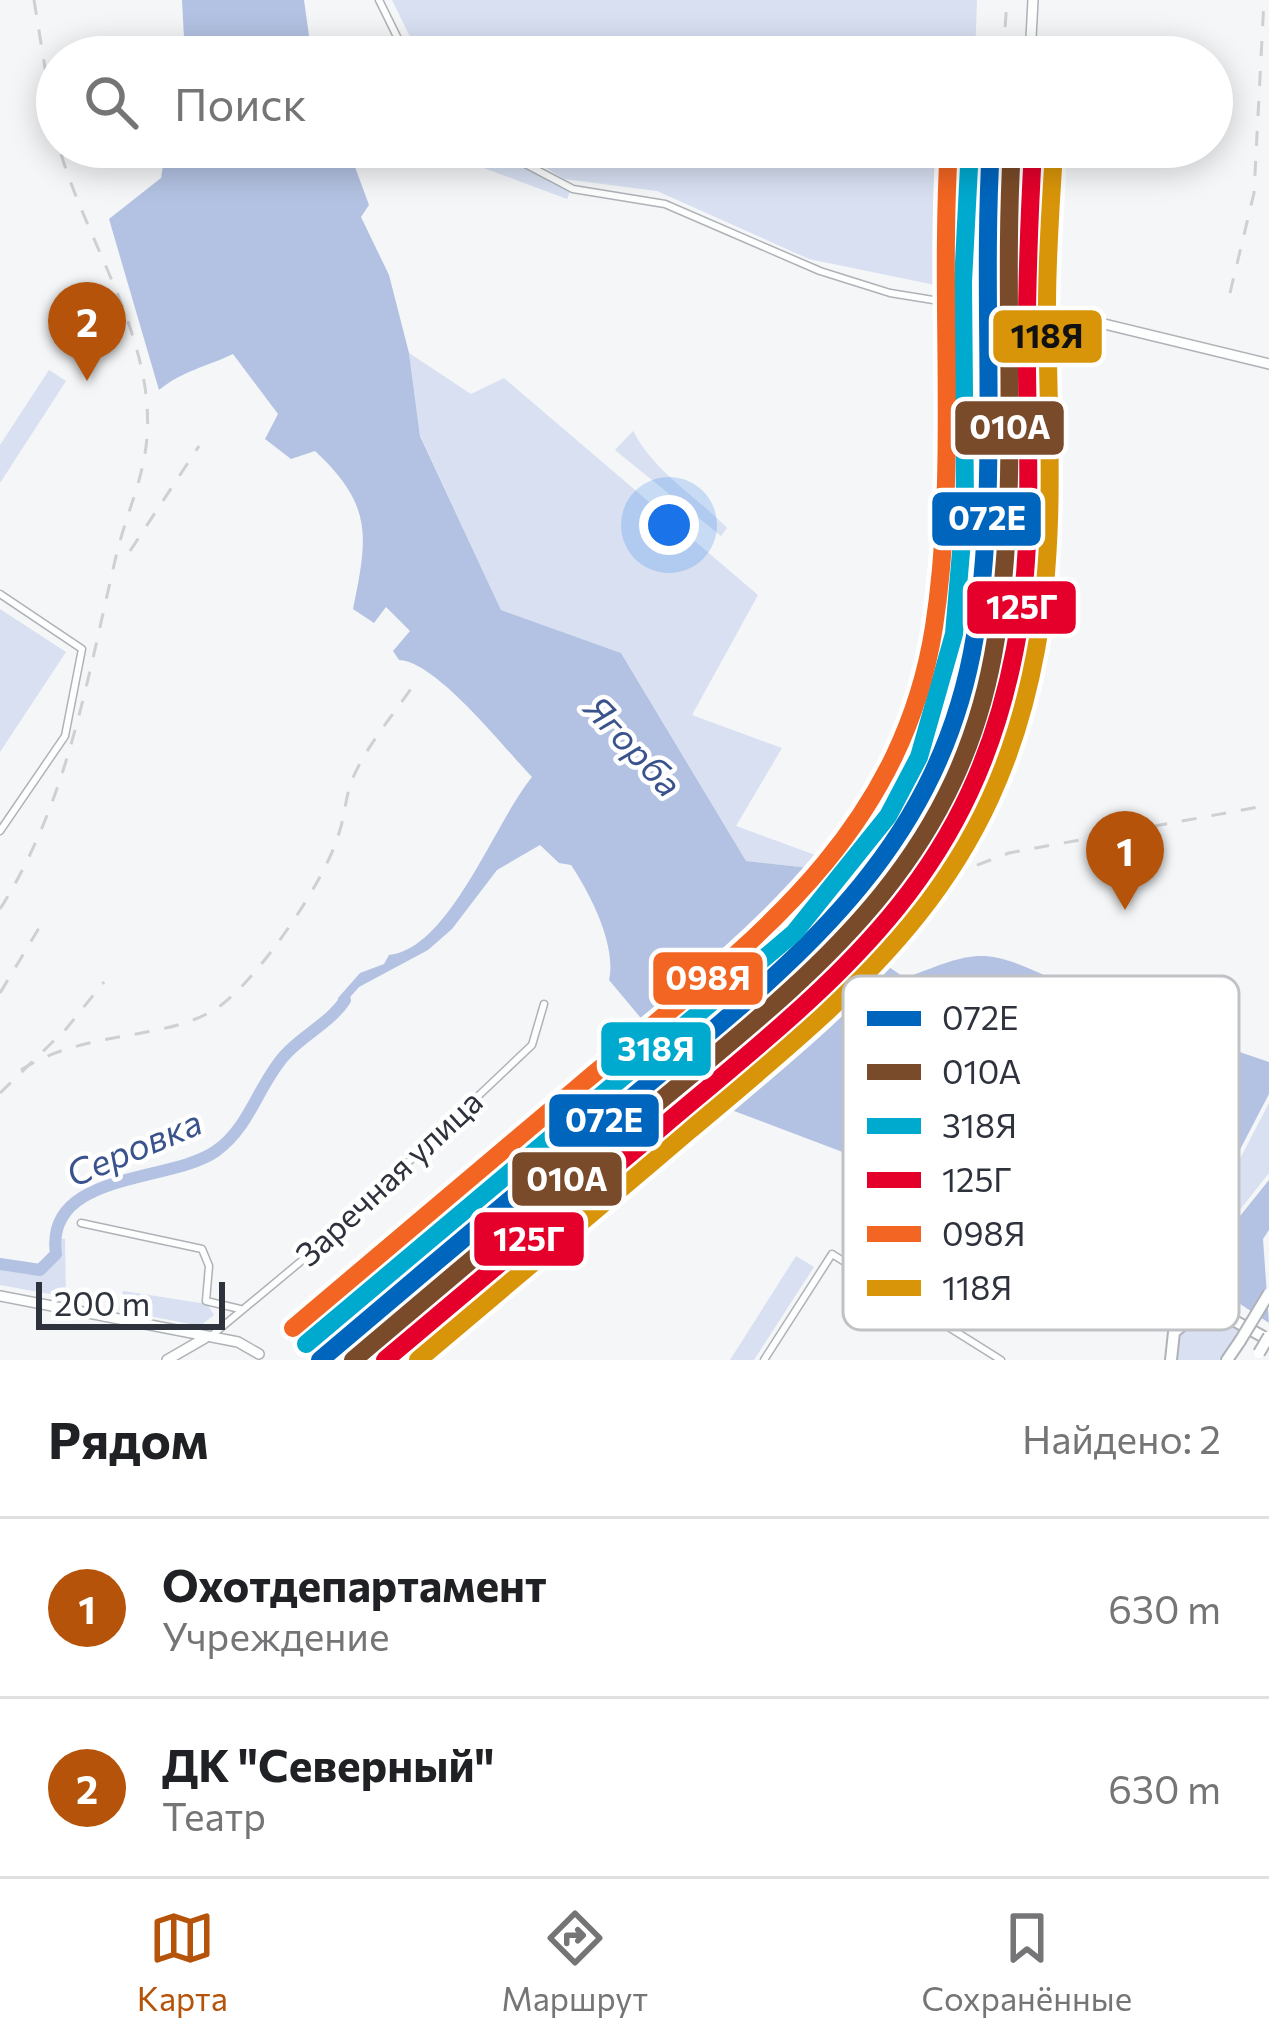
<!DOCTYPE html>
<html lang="ru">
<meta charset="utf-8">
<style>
body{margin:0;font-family:Commissioner,sans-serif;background:#f2f2f2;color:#202124}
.scale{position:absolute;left:36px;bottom:30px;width:189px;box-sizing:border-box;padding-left:12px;border:6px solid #2e323d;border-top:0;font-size:33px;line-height:42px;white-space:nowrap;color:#2e323d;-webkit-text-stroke:9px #fff;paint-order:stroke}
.you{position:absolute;left:669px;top:525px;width:42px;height:42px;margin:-30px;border:9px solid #fff;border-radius:50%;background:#1a73e8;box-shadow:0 0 0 18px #1a73e833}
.badge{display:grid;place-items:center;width:78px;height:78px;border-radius:50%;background:#b45309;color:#fff;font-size:39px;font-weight:700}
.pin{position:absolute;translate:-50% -99px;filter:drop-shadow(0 3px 6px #0008)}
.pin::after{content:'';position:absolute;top:63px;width:42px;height:36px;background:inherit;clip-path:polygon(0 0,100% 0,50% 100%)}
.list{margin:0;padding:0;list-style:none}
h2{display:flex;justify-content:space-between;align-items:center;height:156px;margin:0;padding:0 48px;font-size:51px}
h2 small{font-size:39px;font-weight:400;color:#757577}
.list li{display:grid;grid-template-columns:78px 1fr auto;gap:36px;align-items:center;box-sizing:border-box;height:180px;padding:0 48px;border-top:3px solid #e0e0e0}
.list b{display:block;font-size:45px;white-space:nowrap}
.list p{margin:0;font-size:39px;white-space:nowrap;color:#757577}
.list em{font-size:39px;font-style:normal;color:#757577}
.icon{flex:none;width:66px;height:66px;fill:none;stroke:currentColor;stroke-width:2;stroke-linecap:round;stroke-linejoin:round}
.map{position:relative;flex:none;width:1269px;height:1360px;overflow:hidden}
.search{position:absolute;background:#fff;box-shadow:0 6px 30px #0003;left:36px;right:36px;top:36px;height:132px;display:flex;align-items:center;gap:30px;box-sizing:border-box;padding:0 42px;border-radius:66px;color:#757577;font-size:45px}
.sheet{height:516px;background:#fff}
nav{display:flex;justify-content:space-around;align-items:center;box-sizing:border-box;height:168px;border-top:3px solid #e0e0e0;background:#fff;font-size:33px;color:#757577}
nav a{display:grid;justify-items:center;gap:6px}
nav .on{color:#b45309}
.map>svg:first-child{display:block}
.green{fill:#d8e0f2}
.water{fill:#b3c2e2}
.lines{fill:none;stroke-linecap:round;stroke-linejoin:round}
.river{stroke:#b3c2e2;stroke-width:12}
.street-casing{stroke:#afb2b7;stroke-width:9}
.secondary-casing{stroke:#afb2b7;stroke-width:12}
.primary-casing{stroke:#afb2b7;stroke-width:14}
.street{stroke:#fdfefe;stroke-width:6}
.secondary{stroke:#fdfefe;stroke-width:9}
.primary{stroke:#fdfefe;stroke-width:10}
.rail{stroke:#cfd0d1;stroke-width:3;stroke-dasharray:15 15;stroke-linecap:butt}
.primary-bridge-casing{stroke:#afb2b7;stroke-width:14;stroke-linecap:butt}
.primary-bridge{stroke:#fdfefe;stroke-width:10}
.rail-1-casing{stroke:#fff;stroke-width:27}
.rail-2-casing{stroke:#fff;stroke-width:27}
.rail-3-casing{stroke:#fff;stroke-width:27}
.rail-4-casing{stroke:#fff;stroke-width:27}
.rail-5-casing{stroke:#fff;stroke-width:27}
.rail-6-casing{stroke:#fff;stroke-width:27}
.rail-1{stroke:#0065bd;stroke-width:18}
.rail-2{stroke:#7a4b2a;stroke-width:18}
.rail-3{stroke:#00a9ce;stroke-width:18}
.rail-4{stroke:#e4002b;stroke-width:18}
.rail-5{stroke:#f26522;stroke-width:18}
.rail-6{stroke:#d99509;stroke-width:18}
.labels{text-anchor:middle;stroke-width:9;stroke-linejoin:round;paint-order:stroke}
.street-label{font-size:33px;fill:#2e323d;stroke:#fff}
.water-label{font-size:36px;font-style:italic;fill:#3b538d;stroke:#fff}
.key{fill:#fff;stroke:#c0c2c5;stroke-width:3}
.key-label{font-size:33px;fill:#2e323d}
.line-badge{stroke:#fff;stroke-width:4.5}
.badge-label{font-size:33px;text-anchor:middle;font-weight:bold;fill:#fff}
.pale-badge-label{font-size:33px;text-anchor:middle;font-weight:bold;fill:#111}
</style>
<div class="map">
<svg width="1269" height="1360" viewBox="0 0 1269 1360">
<rect width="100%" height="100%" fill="#f4f6f8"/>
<g class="green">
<polygon points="392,0 977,0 975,57 420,57"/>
<polygon points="428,147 485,147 570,192 567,199"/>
<polygon points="512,147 971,147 964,291 809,259 657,191 564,179"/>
<polygon points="409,353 471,394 504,378 758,595 692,715 782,748 736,826 826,859 810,868 746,861 621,653 501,610 420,435"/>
<polygon points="49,370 66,381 0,483 0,445"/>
<polygon points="1000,382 1023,387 1019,474 1012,509 1003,509"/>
<path d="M633,431C657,475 694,494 727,528L721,536L615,450Z"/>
<polygon points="1030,554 1067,598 1048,646 1027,636 1019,565"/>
<polygon points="0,609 66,652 0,752"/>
<polygon points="1269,1103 1269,1173 1231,1221 1217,1203"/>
<polygon points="55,1237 65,1239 66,1297 0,1285 0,1267 42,1272 59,1255"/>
<polygon points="796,1256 814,1267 754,1360 730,1360"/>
<polygon points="123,1291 207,1304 214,1315 200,1326 119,1310"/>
<path d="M1211,1316L1244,1329L1219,1360H1175C1179,1332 1183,1322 1211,1316Z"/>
</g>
<g class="water">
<polygon points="182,0 304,0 312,57 185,57"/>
<path d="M166,147L348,148L369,205L361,217L389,275L409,353L420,436L501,610L621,653L746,861L810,868L716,964L703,998L734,1033L753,1030L851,941L905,978C972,953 981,945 1048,977L1028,1030L1039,1055L1053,1042L1078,991L1112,1007L1076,1078L1066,1127C1121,1111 1105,1125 1149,1155L1214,1049L1222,1046L1269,1062V1094L1212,1203L1232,1226L1269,1180V1230L1263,1239L1269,1323L1228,1296L1160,1306L1144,1302L869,1162L681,1091V1066L609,980C617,946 590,893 571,865L559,863L540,845L497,870L452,929L428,950L359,987L338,1011V998L360,973L384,964L389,955C450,948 493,825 532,777C505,749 436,661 399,660L393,651L410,631L386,607L374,623L353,609C368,536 373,505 315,451L291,459L265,439L278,414L233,354C206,367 184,370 159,390L109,219L161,178Z"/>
</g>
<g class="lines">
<path class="river" d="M0,1264L40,1270L56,1254C44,1171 171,1183 216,1151C250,1127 258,1085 285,1055C303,1035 331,1022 345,1000"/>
<g class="street-casing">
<g id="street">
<polyline points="379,0 407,57"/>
<polyline points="493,147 573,189 665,204 820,271 890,293 964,305"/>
<polyline points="1002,307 1034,307"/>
<polyline points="0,594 82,649 65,736 0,831"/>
<polyline points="81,1223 202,1249 209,1266 206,1301 240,1309"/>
<polyline points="211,1336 323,1243 532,1045 544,1004"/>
<polyline points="764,1360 832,1254 1001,1360"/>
</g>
</g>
<g class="secondary-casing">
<g id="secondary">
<polyline points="1030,57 1033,0"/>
<polyline points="1025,147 1019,274 1034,307 1269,364"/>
<polyline points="0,1296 238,1342 259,1354"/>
<polyline points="167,1360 205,1338"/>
</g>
</g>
<g class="primary-casing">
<g id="primary">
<polyline points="1171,1360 1174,1332 1198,1313 1224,1315 1269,1340"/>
<polyline points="1227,1360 1240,1341"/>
</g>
</g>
<use href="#street" class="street"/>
<use href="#secondary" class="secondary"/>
<use href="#primary" class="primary"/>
<g class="rail">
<polyline points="34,0 57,142"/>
<polyline points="1003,57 1007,0"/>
<polyline points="1230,293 1254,193 1264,0"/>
<polyline points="130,551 199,446"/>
<path d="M0,909C67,803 86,685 114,565C129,496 156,465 145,387C132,303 82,228 59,147"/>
<path d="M861,918C931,866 976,807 997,722L998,147"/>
<polyline points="0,993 42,923"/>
<polyline points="745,1000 900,894 1009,853 1269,805"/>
<path d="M21,1070C86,1028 169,1042 220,1006C259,978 326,880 339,833C345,816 345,798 352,780C367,744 396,712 417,680"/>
<polyline points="0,1093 66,1029 104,982"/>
</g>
<g class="primary-bridge-casing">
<g id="primary-bridge">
<polyline points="1240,1341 1269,1293"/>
<polyline points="1259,1353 1269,1336"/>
</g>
</g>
<use href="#primary-bridge" class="primary-bridge"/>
<g class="rail-1-casing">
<path id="rail-1" d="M320,1360C419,1276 519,1192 618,1109C781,972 938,861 975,636C1000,482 981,306 991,147"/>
</g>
<g class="rail-2-casing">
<path id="rail-2" d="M353,1360C448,1280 542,1200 637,1120C804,980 960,870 996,638C1021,477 1002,311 1012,148"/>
</g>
<g class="rail-3-casing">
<polyline id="rail-3" points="306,1344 794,933 888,816 919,757 954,634 965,505 963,282 970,147"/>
</g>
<g class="rail-4-casing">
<path id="rail-4" d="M385,1360C478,1282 571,1204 663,1126C835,981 970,882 1015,649C1033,557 1028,461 1027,368C1026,295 1029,222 1033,150"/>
</g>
<g class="rail-5-casing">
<path id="rail-5" d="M293,1328C390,1246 487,1164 584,1082C739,952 900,843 934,627C958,470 939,306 949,147"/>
</g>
<g class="rail-6-casing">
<path id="rail-6" d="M418,1360C508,1284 599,1208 689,1131C860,987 993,884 1036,650C1057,537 1048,420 1047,305C1047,254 1051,202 1054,151"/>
</g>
<use href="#rail-1" class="rail-1"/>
<use href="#rail-2" class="rail-2"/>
<use href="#rail-3" class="rail-3"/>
<use href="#rail-4" class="rail-4"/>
<use href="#rail-5" class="rail-5"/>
<use href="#rail-6" class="rail-6"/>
</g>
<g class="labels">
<g class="street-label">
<text transform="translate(389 1178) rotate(-43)" y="12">Заречная улица</text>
</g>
<g class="water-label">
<text transform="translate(633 746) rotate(47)" y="13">Ягорба</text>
<text transform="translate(134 1148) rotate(-23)" y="13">Серовка</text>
</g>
</g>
<rect x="843" y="976" width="396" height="354" rx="18" class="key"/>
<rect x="867" y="1011" width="54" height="15" fill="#0065bd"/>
<rect x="867" y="1064" width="54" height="16" fill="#7a4b2a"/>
<rect x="867" y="1118" width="54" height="16" fill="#00a9ce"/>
<rect x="867" y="1172" width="54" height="16" fill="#e4002b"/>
<rect x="867" y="1226" width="54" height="16" fill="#f26522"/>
<rect x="867" y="1280" width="54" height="16" fill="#d99509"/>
<g class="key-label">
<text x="942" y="1030">072Е</text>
<text x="942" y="1084">010А</text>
<text x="942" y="1138">318Я</text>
<text x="942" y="1192">125Г</text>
<text x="942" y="1246">098Я</text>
<text x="942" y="1300">118Я</text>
</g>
<g class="line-badge">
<rect x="991" y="308" width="113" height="57" rx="12" fill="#d99509"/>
<rect x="953" y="399" width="113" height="58" rx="12" fill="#7a4b2a"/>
<rect x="930" y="490" width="113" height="58" rx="12" fill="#0065bd"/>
<rect x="965" y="579" width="113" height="57" rx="12" fill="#e4002b"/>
<rect x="651" y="950" width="114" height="57" rx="12" fill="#f26522"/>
<rect x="599" y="1020" width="114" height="58" rx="12" fill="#00a9ce"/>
<rect x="547" y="1092" width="114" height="57" rx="12" fill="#0065bd"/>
<rect x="510" y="1150" width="114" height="58" rx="12" fill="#7a4b2a"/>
<rect x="472" y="1210" width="114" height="58" rx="12" fill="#e4002b"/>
</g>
<g class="badge-label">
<text x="1010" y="439">010А</text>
<text x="987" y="530">072Е</text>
<text x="1022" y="619">125Г</text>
<text x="708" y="990">098Я</text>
<text x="656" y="1061">318Я</text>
<text x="604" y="1132">072Е</text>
<text x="567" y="1191">010А</text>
<text x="529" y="1251">125Г</text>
</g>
<g class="pale-badge-label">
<text x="1047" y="348">118Я</text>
</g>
</svg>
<div class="scale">200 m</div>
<div class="you"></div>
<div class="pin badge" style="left:1125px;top:910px">1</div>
<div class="pin badge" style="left:87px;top:381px">2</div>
<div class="search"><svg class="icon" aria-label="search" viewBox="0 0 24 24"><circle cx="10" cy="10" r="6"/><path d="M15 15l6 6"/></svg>Поиск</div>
</div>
<section class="sheet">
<h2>Рядом<small>Найдено: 2</small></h2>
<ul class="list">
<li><span class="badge">1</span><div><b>Охотдепартамент</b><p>Учреждение</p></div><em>630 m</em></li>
<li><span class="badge">2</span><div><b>ДК &quot;Северный&quot;</b><p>Театр</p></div><em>630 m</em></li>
</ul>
</section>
<nav>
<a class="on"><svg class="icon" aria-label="map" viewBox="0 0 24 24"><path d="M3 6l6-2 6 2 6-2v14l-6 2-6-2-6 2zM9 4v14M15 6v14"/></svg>Карта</a>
<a><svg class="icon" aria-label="directions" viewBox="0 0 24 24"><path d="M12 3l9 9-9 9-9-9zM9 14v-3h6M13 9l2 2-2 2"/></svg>Маршрут</a>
<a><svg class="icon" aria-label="saved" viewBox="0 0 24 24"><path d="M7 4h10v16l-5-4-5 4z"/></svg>Сохранённые</a>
</nav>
